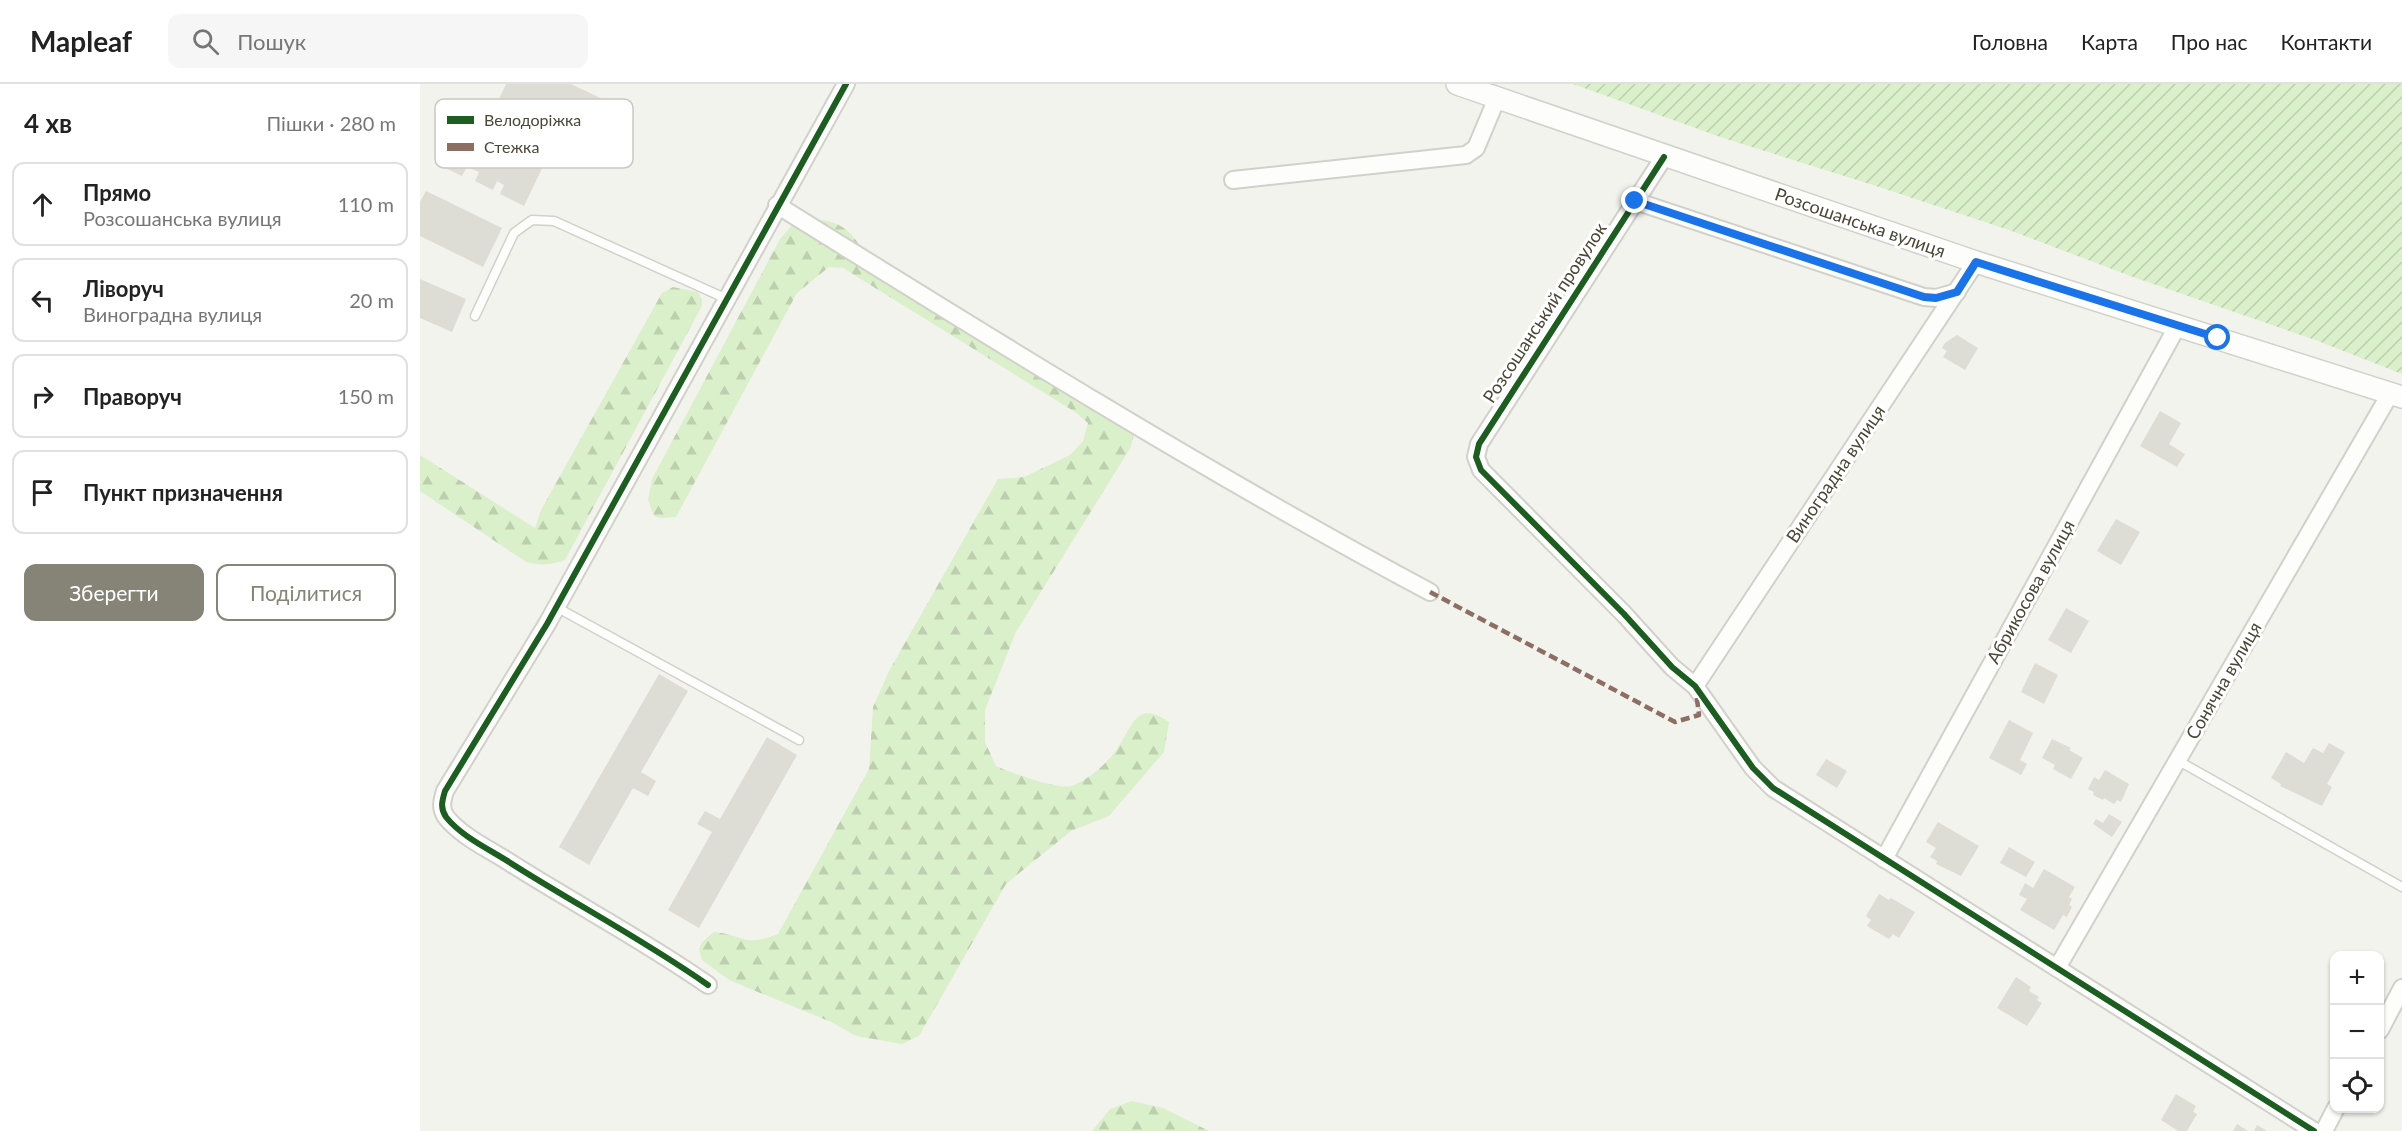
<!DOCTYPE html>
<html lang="uk">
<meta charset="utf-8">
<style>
body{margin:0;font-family:Lato,sans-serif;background:#f6f6f6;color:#222}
.controls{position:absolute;right:18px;bottom:18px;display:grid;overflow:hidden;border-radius:12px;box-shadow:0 2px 4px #0004}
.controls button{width:54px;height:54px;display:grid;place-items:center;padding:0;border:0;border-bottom:2px solid #e0e0e0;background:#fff;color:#222;font:30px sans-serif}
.stop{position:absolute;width:18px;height:18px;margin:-14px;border:4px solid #1a73e8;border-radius:50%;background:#fff}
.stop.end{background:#1a73e8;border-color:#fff;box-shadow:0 2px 6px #0008}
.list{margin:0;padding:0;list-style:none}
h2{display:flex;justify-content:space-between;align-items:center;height:78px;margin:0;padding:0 24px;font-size:26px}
h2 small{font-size:20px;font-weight:400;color:#767676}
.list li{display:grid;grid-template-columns:39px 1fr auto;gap:18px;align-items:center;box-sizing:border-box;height:84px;margin:0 12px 12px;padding:0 12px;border:2px solid #e0e0e0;border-radius:12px}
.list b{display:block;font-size:22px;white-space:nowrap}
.list p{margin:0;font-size:20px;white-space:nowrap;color:#767676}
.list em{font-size:20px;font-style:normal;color:#767676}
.actions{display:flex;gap:12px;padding:18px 24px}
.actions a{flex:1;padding:14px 0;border:2px solid #868377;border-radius:12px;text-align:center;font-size:21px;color:#868377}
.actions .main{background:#868377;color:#fff}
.icon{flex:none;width:33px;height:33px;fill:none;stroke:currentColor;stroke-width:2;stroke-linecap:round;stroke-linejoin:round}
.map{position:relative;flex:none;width:1982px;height:1047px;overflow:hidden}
header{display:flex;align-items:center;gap:36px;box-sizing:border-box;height:84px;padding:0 30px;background:#fff;border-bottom:2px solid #e0e0e0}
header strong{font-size:28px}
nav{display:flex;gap:33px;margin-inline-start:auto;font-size:21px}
.search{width:420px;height:54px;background:#f6f6f6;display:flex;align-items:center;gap:15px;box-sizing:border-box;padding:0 21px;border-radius:12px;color:#767676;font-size:22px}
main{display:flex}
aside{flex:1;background:#fff}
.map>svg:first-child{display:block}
.forest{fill:url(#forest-firs)}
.garden{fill:url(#garden-furrows)}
.building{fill:#dddcd5}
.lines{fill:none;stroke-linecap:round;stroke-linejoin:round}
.service-casing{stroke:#d1d1ca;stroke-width:11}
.minor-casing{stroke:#d1d1ca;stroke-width:20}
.tertiary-casing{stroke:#d1d1ca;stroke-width:24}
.service{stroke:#fdfdfc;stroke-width:8}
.minor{stroke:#fdfdfc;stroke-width:16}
.tertiary{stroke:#fdfdfc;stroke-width:21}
.quiet{stroke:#8d6e63;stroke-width:4.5;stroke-dasharray:9 4.5;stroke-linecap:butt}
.cycleway-casing{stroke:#fff;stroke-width:10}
.cycleway{stroke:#1b5e20;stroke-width:6}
.route{stroke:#1a73e8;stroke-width:8}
.labels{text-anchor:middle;stroke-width:6;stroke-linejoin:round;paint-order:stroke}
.street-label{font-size:18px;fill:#4b4737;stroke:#fff}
.key{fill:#fff;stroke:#c9c8c3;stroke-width:1.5}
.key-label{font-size:16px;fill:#4b4737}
</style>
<header>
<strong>Mapleaf</strong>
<div class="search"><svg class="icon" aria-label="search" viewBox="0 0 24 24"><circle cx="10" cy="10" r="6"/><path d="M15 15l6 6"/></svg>Пошук</div>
<nav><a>Головна</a><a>Карта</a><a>Про нас</a><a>Контакти</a></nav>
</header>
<main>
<aside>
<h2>4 хв<small>Пішки · 280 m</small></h2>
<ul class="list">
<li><svg class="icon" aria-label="ahead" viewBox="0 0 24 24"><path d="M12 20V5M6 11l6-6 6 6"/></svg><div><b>Прямо</b><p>Розсошанська вулиця</p></div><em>110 m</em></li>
<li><svg class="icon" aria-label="left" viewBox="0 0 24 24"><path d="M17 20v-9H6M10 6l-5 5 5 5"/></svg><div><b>Ліворуч</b><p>Виноградна вулиця</p></div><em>20 m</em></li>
<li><svg class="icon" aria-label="right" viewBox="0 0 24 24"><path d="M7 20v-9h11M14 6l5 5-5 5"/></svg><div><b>Праворуч</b></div><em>150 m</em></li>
<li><svg class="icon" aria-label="arrive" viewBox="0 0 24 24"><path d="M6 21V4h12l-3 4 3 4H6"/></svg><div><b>Пункт призначення</b></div></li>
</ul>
<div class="actions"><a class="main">Зберегти</a><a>Поділитися</a></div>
</aside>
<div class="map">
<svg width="1982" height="1047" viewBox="0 0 1982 1047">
<defs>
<pattern id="forest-firs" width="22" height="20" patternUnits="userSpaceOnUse" patternTransform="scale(1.5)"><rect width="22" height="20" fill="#daf0cb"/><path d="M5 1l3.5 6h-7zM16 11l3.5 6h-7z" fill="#bdcfaf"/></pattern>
<pattern id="garden-furrows" width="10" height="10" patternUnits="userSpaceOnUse" patternTransform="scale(1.5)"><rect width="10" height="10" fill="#daf0cb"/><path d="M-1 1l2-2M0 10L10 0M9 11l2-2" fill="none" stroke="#bdcfaf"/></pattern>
</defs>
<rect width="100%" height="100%" fill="#f3f3ed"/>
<g class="forest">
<path d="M385,135C413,135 429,141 442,166L707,326L715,345L711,363L596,548L565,626V658L576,682C590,688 637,706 651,702C668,697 687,679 697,665C713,642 716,615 749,638L744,668L689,732L651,747L586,800L499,952L482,960L436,952L411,938L309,896L282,876L279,865L282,858L294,848C326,851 322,864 358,850L449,685L453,623L469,587L578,395L604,393L650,371L663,357L668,339L655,328L423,184L409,183L377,209L256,433L241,434L234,432L228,416L232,395L360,155L373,140Z"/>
<path d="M253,203L278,208L282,215V222L145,476C131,481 120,482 106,478L0,407V371L115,444L121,426L242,209Z"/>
<polygon points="712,1017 743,1024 789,1047 672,1047 690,1025"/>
</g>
<polygon class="garden" points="1153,0 1982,0 1982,290 1898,257 1713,193 1589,146 1450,100 1303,54"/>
<g class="building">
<polygon points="86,0 151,0 214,30 195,70 79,15"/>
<polygon points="39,33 127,74 104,122 80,110 84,101 77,97 73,106 55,97 59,88 47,83 42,92 17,80"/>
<polygon points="6,107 82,144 63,183 0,152 0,118"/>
<polygon points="0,195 46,215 32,248 0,234"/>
<polygon points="1537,251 1558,264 1545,286 1523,273 1527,267 1522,264 1525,259"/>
<polygon points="1740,327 1761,339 1749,360 1765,370 1757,383 1720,362"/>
<polygon points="1696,435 1720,448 1701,481 1677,467"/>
<polygon points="1646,524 1669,537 1651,569 1628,556"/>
<polygon points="1615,579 1638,591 1624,620 1601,608"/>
<polygon points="239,590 268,607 221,688 236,697 228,712 213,704 169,781 139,763"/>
<polygon points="1589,636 1613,649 1600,676 1607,680 1601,691 1569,674"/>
<polygon points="347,653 377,671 279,844 248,826 292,748 277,740 285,727 300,735"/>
<polygon points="1632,655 1651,664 1649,666 1663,674 1651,695 1633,685 1635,681 1622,674"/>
<polygon points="1909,659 1925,668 1907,700 1912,703 1902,722 1860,702 1861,700 1851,694 1866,668 1884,679 1893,664 1903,669"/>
<polygon points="1406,675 1427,687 1417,704 1396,691"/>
<polygon points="1685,686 1709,700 1701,718 1697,716 1694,720 1684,714 1683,716 1673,711 1674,708 1668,705 1674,693 1679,696"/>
<polygon points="1689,730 1702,738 1692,753 1673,740 1676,735 1683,739"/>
<polygon points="1518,738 1559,762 1541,792 1516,780 1517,777 1510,773 1516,764 1506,758"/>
<polygon points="1589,763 1615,778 1606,793 1580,779"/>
<polygon points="1624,785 1655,803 1649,813 1652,815 1649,821 1652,823 1647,833 1643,831 1634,846 1600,826 1607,815 1599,811 1605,799 1613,804"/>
<polygon points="1459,810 1469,816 1471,814 1495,828 1479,854 1473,850 1469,855 1447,842 1451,836 1446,832"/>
<polygon points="1596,893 1611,903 1609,907 1619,913 1617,916 1622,919 1607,942 1577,924"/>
<polygon points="1756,1010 1776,1022 1773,1028 1777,1030 1767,1047 1758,1047 1741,1036"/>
<polygon points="1817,1040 1828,1047 1813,1047"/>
<polygon points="1837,1041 1847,1047 1834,1047"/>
</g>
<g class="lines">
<g class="service-casing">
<g id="service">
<polyline points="55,232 94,149 112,136 134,137 307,215"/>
<polyline points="136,523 379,656"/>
<polyline points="1757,676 1982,803"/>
</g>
</g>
<g class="minor-casing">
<g id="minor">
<polyline points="1244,73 1059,360 1056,373 1061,386 1204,530 1252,583 1275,602 1333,684 1353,704 1894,1047"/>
<polyline points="813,96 1046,71 1056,64 1077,14"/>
<polyline points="1215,117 1504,213 1516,214 1537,208"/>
<path d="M357,121C572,255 787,389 1010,508"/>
<polyline points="1275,602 1556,178"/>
<polyline points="1464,775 1758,241"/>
<polyline points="1637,884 1970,310"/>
<path d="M288,901C224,856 155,820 89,778C69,765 42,753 26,733C20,724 22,717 25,707L127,540L426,0"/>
<polyline points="1960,946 1982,904"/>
<polyline points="1904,1047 1916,1024"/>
</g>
</g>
<g class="tertiary-casing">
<polyline id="tertiary" points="1037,0 1556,178 1982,313"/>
</g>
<use href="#service" class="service"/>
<use href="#minor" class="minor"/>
<use href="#tertiary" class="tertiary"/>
<polyline class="quiet" points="1010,508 1255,638 1279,631 1276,607"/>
<g class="cycleway-casing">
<g id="cycleway">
<polyline points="1244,73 1059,360 1056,373 1061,386 1204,530 1252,583 1275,602 1333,684 1353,704 1894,1047"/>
<path d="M288,901C224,856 155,820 89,778C69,765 42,753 26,733C20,724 22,717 25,707L127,540L426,0"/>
</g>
</g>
<use href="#cycleway" class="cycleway"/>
</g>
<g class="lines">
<polyline class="route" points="1215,117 1504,213 1516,214 1537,208 1556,178 1798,254"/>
</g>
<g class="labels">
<g class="street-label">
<text transform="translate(1440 139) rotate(19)" y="6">Розсошанська вулиця</text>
<text transform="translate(1125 229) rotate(-57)" y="6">Розсошанський провулок</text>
<text transform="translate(1416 390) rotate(-56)" y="6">Виноградна вулиця</text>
<text transform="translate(1611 508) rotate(-61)" y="6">Абрикосова вулиця</text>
<text transform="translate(1804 597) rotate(-60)" y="6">Сонячна вулиця</text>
</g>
</g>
<rect x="15" y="15" width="198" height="69" rx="9" class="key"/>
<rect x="27" y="32" width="27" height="8" fill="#1b5e20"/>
<rect x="27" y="59" width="27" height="8" fill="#8d6e63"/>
<g class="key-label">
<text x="64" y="42">Велодоріжка</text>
<text x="64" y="69">Стежка</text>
</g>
</svg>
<div class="controls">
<button>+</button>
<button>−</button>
<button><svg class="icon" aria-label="locate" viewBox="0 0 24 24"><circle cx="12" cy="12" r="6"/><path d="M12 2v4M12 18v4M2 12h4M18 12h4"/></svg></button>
</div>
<div class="stop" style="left:1798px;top:254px"></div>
<div class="stop end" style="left:1215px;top:117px"></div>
</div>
</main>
